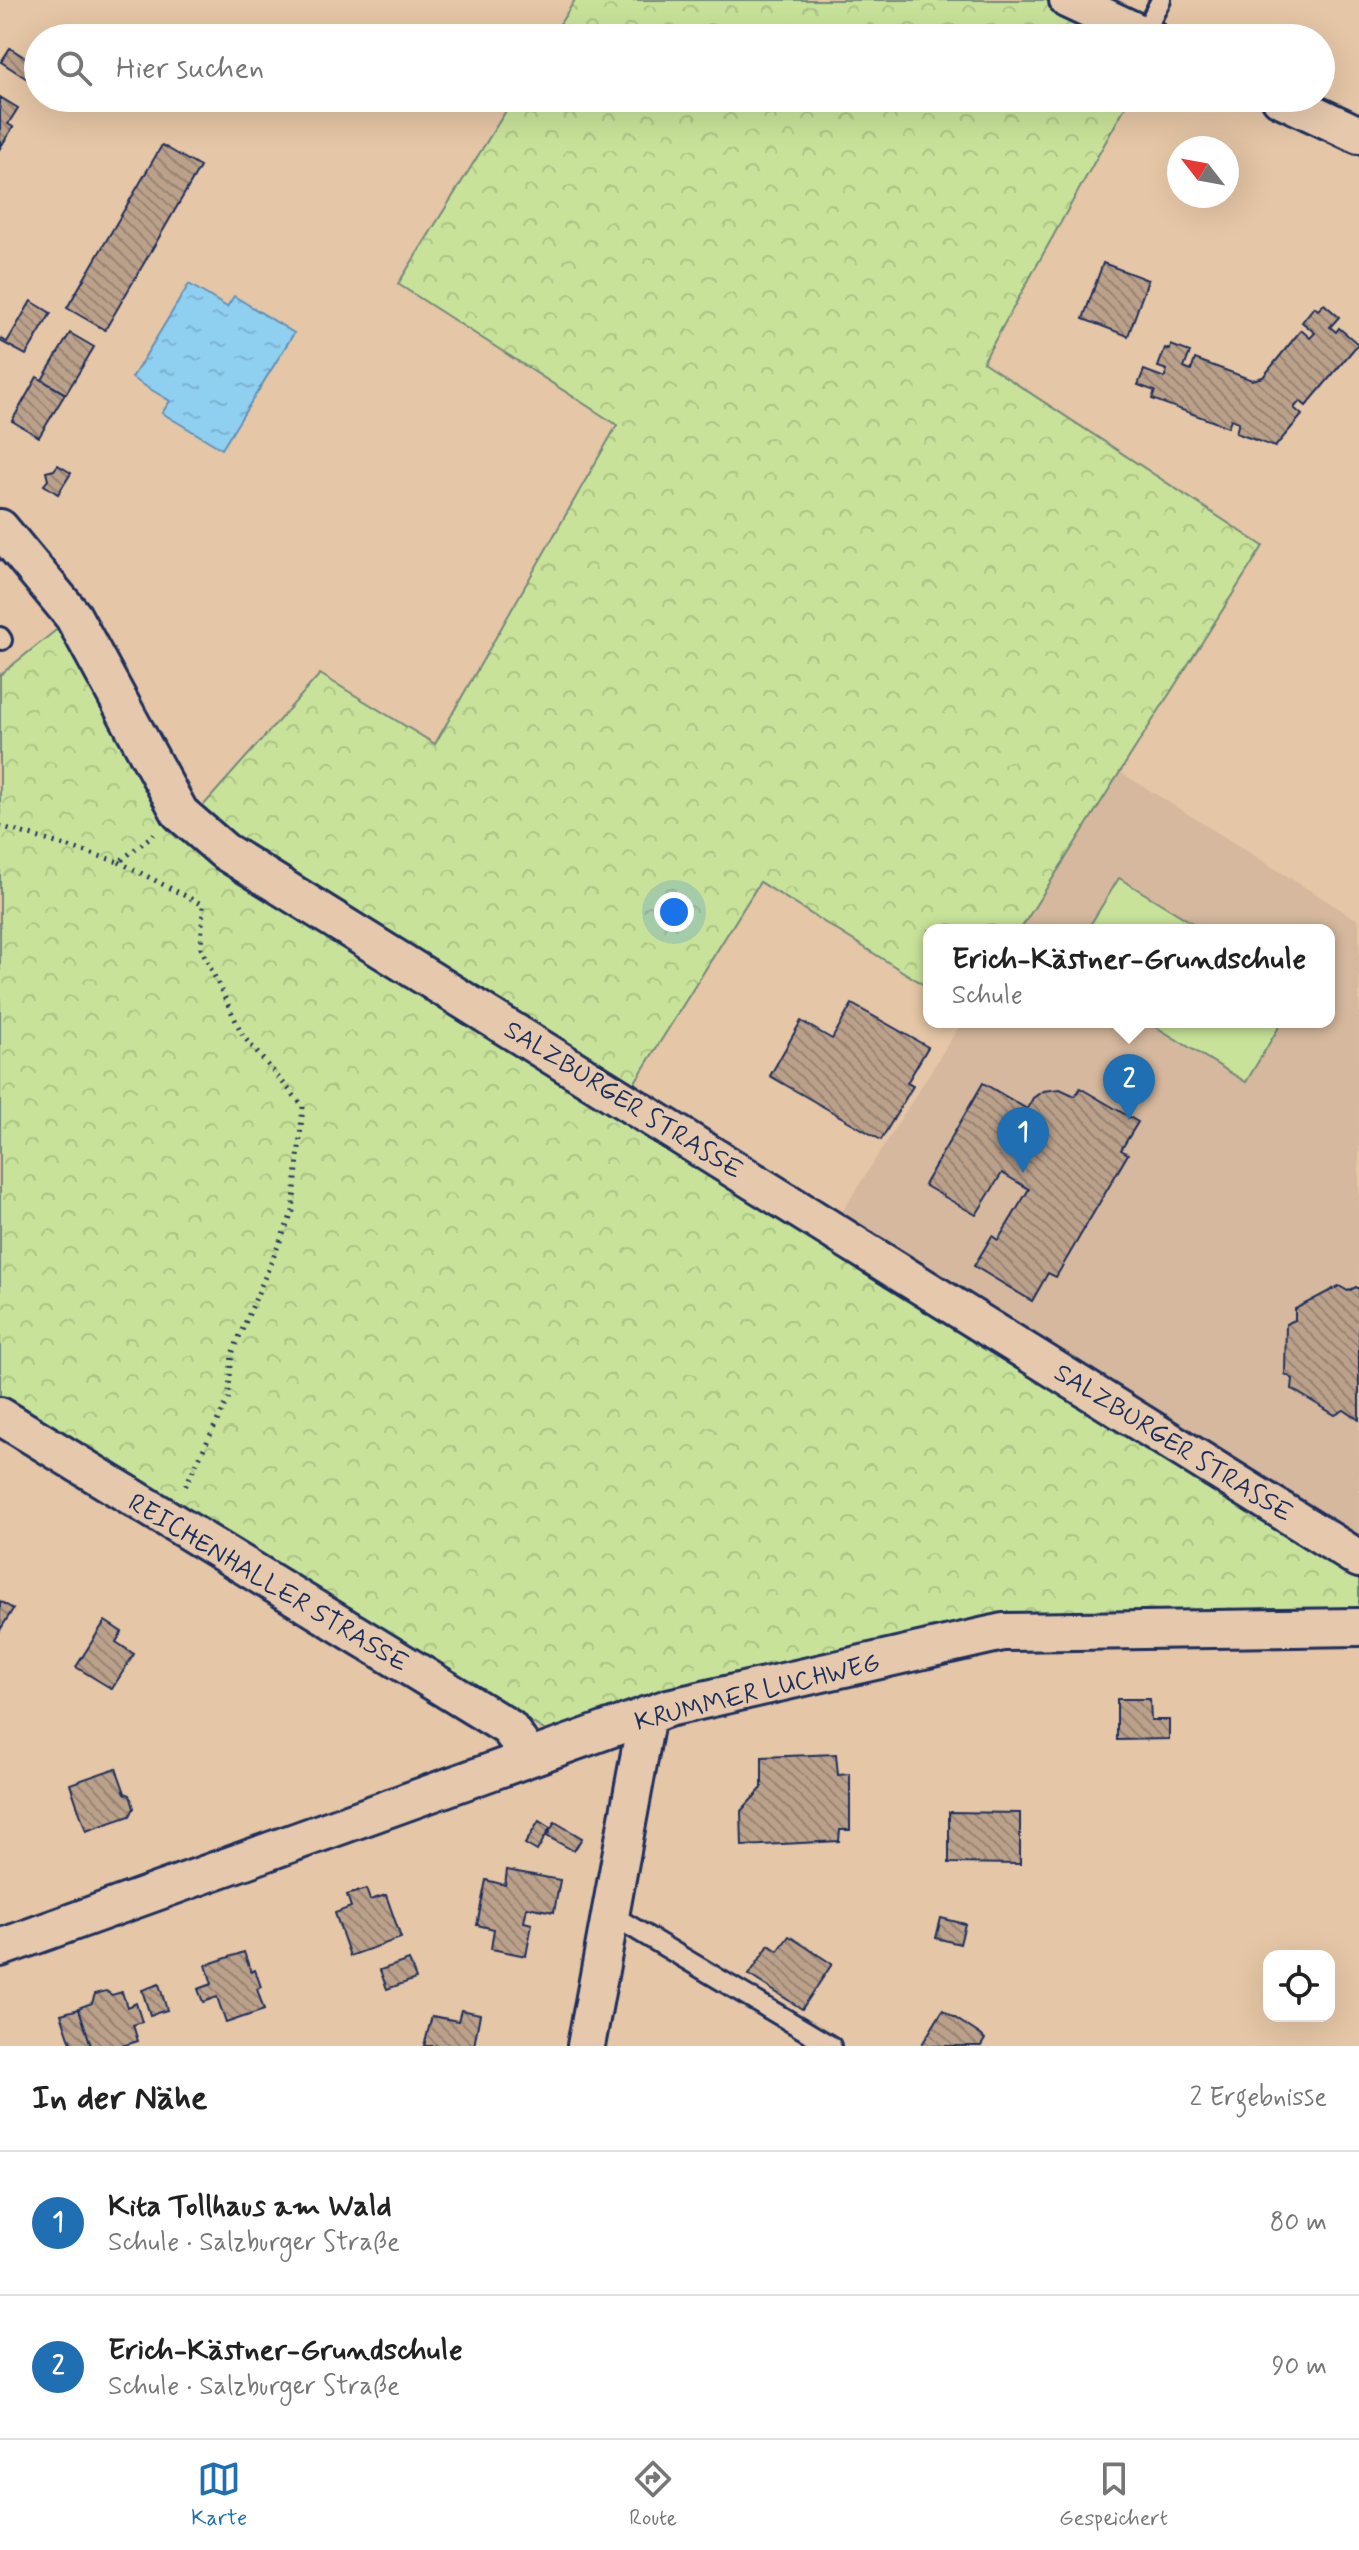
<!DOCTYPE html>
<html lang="de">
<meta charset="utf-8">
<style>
body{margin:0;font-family:Mynerve,sans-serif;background:#f2f2f2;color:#222}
.controls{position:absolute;right:24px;bottom:24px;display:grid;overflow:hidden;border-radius:16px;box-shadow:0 8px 32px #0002}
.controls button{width:72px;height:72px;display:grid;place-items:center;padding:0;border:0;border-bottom:2px solid #e0e0e0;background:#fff;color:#222;font:40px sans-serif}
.compass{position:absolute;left:1167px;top:136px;width:72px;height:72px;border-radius:50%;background:#fff;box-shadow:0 8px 32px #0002;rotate:301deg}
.you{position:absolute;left:674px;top:912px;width:28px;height:28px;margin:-20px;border:6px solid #fff;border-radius:50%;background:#1a73e8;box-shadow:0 0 0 12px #1a73e833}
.badge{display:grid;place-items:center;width:52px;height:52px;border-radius:50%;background:#1f6fb2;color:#fff;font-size:26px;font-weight:700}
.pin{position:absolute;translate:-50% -66px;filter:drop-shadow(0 2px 4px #0008)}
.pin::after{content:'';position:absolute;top:42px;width:28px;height:24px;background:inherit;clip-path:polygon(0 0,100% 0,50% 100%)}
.popup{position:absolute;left:923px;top:924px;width:412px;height:104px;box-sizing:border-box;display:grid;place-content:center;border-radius:16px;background:#fff;filter:drop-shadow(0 2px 6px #0005);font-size:26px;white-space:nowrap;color:#767676}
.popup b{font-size:30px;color:#222}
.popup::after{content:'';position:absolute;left:50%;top:100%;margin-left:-16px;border:16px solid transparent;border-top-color:#fff}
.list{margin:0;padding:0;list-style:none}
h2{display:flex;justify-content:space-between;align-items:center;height:104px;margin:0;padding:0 32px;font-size:34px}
h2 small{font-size:26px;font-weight:400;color:#767676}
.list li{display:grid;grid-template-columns:52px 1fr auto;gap:24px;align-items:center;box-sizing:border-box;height:144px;padding:0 32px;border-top:2px solid #e0e0e0}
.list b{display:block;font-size:30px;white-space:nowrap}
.list p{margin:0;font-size:26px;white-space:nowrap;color:#767676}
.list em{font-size:26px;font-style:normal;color:#767676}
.icon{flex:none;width:44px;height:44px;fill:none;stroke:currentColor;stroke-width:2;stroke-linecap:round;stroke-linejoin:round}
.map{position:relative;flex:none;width:1359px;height:2046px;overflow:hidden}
.search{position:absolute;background:#fff;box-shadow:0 8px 32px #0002;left:24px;right:24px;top:24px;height:88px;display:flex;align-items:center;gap:20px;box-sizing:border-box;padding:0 28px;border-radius:44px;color:#767676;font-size:30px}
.sheet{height:392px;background:#fff}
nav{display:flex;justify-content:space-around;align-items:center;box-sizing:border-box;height:112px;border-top:2px solid #e0e0e0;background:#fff;font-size:22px;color:#767676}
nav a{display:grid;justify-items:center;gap:4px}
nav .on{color:#1f6fb2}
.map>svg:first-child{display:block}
.built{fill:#d5b89d}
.forest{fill:url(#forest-crowns);stroke:#72897c;stroke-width:2}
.green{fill:#c8e399;stroke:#72897c;stroke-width:2}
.water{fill:url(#water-ripples);stroke:#6190b6;stroke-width:2}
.building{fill:url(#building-back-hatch);stroke:#1b2f5e;stroke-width:2}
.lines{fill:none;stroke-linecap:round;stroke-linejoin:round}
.lane-casing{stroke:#1b2f5e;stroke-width:24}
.street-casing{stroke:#1b2f5e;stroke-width:42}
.path{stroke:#1b2f5e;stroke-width:5;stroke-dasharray:2 6;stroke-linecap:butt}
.lane{stroke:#e6c9ad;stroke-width:18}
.street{stroke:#e6c9ad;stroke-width:36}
.labels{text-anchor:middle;stroke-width:6;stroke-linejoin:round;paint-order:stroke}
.street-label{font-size:26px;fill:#1b2f5e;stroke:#e6c9ad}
</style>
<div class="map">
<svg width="1359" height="2046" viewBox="0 0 1359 2046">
<defs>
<pattern id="forest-crowns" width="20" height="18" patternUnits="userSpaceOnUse" patternTransform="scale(2)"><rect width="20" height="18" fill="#c8e399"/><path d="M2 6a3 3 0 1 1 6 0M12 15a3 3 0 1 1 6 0" fill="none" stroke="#abc386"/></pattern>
<pattern id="water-ripples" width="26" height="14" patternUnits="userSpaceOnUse" patternTransform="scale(2)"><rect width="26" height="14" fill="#8fd0f0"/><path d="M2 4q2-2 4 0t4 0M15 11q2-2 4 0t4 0" fill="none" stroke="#7bb3d0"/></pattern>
<pattern id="building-back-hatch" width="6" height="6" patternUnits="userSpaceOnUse" patternTransform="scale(2)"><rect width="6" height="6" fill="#bca18a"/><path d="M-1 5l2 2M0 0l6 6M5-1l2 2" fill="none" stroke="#988474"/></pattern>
</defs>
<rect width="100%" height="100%" fill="#e5c6a6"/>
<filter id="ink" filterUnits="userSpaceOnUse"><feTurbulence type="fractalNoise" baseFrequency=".0125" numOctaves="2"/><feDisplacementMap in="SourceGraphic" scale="16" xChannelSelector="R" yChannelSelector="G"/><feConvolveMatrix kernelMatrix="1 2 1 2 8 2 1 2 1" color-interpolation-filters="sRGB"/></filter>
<g filter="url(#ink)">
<polygon class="built" points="1120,772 1359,921 1359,1559 832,1228 962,1022 1329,1022 1329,930 1020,930"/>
<g class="forest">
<polygon points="575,0 1046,0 1127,38 551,38"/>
<polygon points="514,98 1130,98 983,362 1263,546 1020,930 929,930 929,988 760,882 620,1106 1359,1569 1359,1619 997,1617 546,1731 0,1399 0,675 60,627 179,833 320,674 435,744 617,425 398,284"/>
</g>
<g class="green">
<polygon points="1119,878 1204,930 1087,930"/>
<polygon points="1148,1022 1282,1022 1246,1082"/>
</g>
<polygon class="water" points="189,284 227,307 234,296 294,333 222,449 162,413 170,401 132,378"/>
<g class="building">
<polygon points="10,48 38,66 38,86 1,62"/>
<polygon points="0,97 18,108 8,124 13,127 0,148"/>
<polygon points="162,145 200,167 105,330 67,308"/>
<polygon points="1103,263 1148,280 1128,336 1083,319"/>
<polygon points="31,301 51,313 26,355 0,341 0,338 7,342"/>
<polygon points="1324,304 1339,317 1330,327 1336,332 1339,328 1358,344 1306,406 1300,401 1294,408 1302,415 1275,447 1236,433 1239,422 1231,419 1228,427 1152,399 1155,391 1138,385 1144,370 1165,378 1167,370 1158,367 1165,348 1170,350 1171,345 1190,352 1184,368 1191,371 1195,359 1252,380 1263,377 1301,330 1310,338 1315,333 1302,322 1314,307 1318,310"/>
<polygon points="70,333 94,347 66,394 42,380"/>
<polygon points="37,377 65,394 39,437 12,421"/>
<polygon points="58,465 71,473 58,494 44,485 48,480 46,472 54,470"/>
<polygon points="852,1004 928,1047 907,1083 913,1086 881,1140 770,1076 801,1021 832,1039"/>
<polygon points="983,1083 1027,1109 1033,1098 1043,1091 1060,1089 1075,1096 1080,1088 1138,1122 1121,1150 1128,1154 1056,1277 1048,1273 1032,1301 974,1266 992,1236 998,1240 1029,1189 1002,1173 976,1215 924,1185"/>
<polygon points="1339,1286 1348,1291 1356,1287 1359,1289 1359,1420 1344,1410 1335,1415 1292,1389 1293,1379 1285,1374 1286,1324 1295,1320 1295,1309"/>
<polygon points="0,1601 13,1609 0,1630"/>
<polygon points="105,1621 122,1632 116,1642 134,1654 112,1689 76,1667"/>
<polygon points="1117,1699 1150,1699 1151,1720 1169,1720 1169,1739 1117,1740"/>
<polygon points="836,1754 838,1775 850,1774 850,1830 840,1830 839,1841 742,1846 741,1811 762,1788 762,1757"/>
<polygon points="116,1768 125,1793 130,1795 134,1808 130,1816 86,1831 70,1784"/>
<polygon points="949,1812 1020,1813 1020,1864 949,1863"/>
<polygon points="539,1821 550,1828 537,1851 525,1844"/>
<polygon points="555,1822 582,1838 574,1851 547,1836"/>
<polygon points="507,1870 560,1880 554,1912 527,1907 524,1922 532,1924 526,1956 491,1949 494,1929 477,1925 486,1880 505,1885"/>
<polygon points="366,1889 370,1900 386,1895 401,1938 350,1956 335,1913 351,1907 347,1895"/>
<polygon points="941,1918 965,1924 960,1944 936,1938"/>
<polygon points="789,1936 832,1964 802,2009 749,1975 769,1945 778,1951"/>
<polygon points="244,1952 251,1972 255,1970 261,1987 257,1989 264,2010 226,2023 217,1997 203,2002 198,1989 212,1984 206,1965"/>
<polygon points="409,1960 416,1979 387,1989 380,1970"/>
<polygon points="159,1984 167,2010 150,2015 142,1990"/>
<polygon points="106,1991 112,1995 122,1992 127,2007 136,2003 142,2022 133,2025 138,2041 122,2046 91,2046 78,2008 92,2003 95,1994"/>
<polygon points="79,2009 91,2046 72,2046 61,2014"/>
<polygon points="461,2010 480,2014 474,2046 424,2046 432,2016 458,2021"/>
<polygon points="943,2010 981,2035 985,2039 981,2046 921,2046"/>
</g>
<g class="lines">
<g class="lane-casing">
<g id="lane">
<polyline points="1143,35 1161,0"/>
<polyline points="0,637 2,640"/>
<polyline points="610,1914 831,2046"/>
</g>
</g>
<g class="street-casing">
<g id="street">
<polyline points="1068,0 1150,38"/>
<polyline points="1280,98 1359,135"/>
<polyline points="0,528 73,616 180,813 224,851 1359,1559"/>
<polyline points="0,1416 509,1728 529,1757"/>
<polyline points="0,1948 668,1708 1003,1632 1359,1627"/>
<polyline points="586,2046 647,1715"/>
</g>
</g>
<g class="path">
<polyline points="0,826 119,862 154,834"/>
<polyline points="119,862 203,905 201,948 243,1036 303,1106 293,1211 232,1354 228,1399 185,1487"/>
</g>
<use href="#lane" class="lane"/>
<use href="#street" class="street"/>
</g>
</g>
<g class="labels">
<g class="street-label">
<text transform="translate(624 1099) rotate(32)" y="9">SALZBURGER STRASSE</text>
<text transform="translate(1174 1442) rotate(32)" y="9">SALZBURGER STRASSE</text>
<text transform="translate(269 1582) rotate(31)" y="9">REICHENHALLER STRASSE</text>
<text transform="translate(757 1691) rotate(-14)" y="9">KRUMMER LUCHWEG</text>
</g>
</g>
</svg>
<div class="controls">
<button><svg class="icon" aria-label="locate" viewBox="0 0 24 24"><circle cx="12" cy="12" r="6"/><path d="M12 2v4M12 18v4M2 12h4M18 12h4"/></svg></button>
</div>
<svg class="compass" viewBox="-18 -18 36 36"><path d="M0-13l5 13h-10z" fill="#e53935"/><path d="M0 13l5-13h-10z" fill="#767676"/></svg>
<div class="you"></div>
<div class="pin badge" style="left:1023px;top:1173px">1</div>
<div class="pin badge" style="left:1129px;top:1120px">2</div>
<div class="popup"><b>Erich-Kästner-Grundschule</b>Schule</div>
<div class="search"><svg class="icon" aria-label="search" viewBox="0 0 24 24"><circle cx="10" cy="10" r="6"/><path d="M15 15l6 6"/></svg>Hier suchen</div>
</div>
<section class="sheet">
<h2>In der Nähe<small>2 Ergebnisse</small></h2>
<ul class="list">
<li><span class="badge">1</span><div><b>Kita Tollhaus am Wald</b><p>Schule · Salzburger Straße</p></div><em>80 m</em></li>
<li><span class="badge">2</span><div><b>Erich-Kästner-Grundschule</b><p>Schule · Salzburger Straße</p></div><em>90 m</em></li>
</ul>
</section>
<nav>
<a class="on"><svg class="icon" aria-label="map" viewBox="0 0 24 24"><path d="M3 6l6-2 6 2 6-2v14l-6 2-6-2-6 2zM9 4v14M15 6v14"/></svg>Karte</a>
<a><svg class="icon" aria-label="directions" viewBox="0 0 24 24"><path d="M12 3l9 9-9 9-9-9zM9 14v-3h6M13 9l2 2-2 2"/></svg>Route</a>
<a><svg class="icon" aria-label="saved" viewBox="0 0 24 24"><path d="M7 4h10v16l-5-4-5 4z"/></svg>Gespeichert</a>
</nav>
